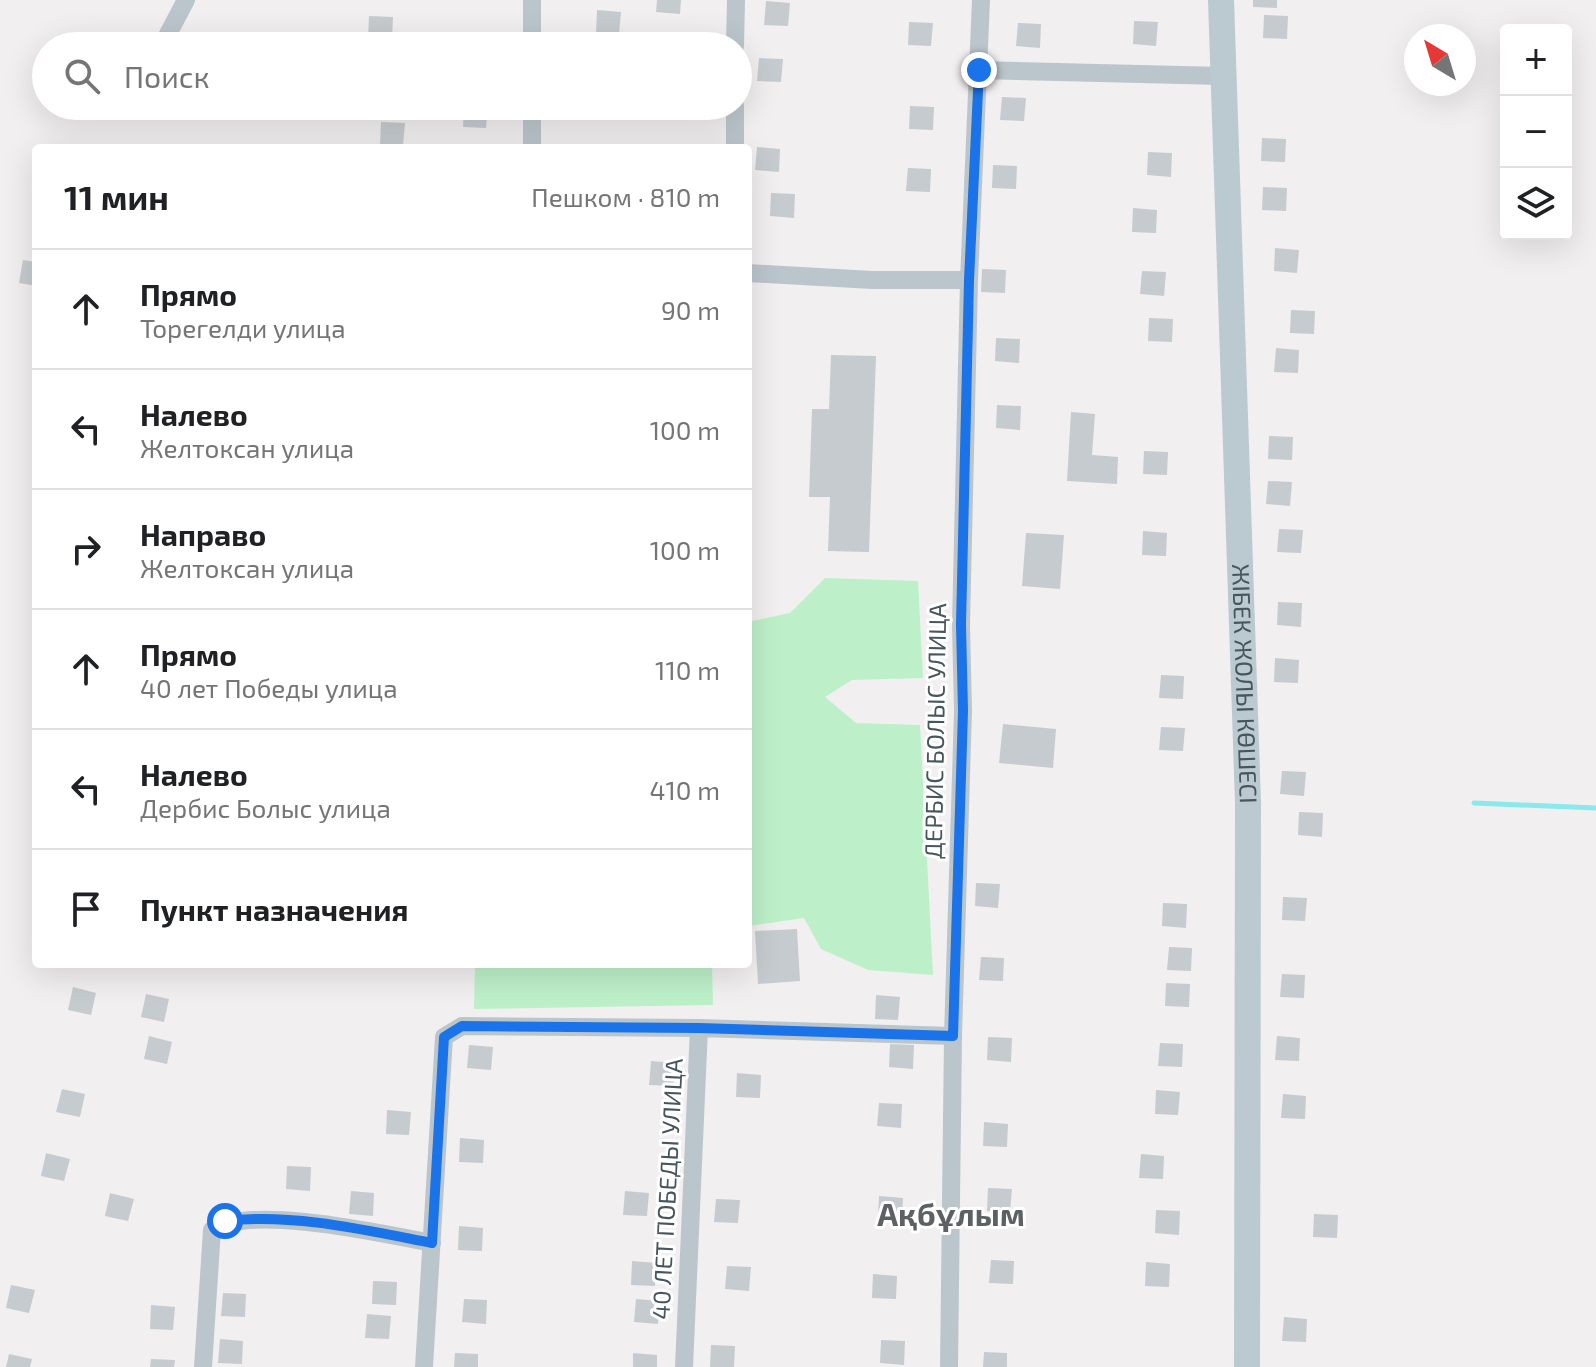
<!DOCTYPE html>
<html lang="ru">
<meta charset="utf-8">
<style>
body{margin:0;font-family:"Exo 2",sans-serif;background:#f2f2f2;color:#202124}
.controls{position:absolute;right:24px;top:24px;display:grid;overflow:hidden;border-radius:8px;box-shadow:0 8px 32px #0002}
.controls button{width:72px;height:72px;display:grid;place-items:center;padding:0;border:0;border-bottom:2px solid #e0e0e0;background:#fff;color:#202124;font:40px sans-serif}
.compass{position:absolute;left:1404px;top:24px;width:72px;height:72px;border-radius:50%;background:#fff;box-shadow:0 8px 32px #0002;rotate:322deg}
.stop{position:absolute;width:24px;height:24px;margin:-18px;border:6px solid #1a73e8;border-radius:50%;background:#fff}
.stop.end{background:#1a73e8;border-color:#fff;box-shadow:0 2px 8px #0008}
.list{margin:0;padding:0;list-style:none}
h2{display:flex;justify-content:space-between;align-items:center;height:104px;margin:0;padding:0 32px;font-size:34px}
h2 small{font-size:26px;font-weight:400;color:#757577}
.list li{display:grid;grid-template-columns:52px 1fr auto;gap:24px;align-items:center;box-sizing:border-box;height:120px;padding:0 32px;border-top:2px solid #e0e0e0}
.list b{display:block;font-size:30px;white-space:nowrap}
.list p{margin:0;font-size:26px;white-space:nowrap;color:#757577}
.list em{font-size:26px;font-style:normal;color:#757577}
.icon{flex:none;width:44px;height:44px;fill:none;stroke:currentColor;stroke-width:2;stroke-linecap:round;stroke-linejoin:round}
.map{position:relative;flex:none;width:1596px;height:1367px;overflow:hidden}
.search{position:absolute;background:#fff;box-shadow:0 8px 32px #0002;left:32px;top:32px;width:720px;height:88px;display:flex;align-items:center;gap:20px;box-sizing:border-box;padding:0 28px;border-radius:44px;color:#757577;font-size:30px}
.panel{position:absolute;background:#fff;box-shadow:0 8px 32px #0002;left:32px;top:144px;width:720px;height:824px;border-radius:8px}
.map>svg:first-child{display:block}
.green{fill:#bdf0c9}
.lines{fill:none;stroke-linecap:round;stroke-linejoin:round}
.stream{stroke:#8ae9ed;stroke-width:5}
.building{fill:#c6cbcf}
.street{stroke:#bbc6cc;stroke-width:18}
.secondary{stroke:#bbc9d1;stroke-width:26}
.route{stroke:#1a73e8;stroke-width:10}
.labels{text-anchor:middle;stroke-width:6;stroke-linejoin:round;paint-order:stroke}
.street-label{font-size:24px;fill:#47565d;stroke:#fff}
.district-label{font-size:32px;font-weight:bold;fill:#5c6164;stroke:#fff}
</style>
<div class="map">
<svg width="1596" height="1367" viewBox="0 0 1596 1367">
<rect width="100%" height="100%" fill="#f2eff0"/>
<g class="green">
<polygon points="825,578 918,581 923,678 852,680 825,697 856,723 920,725 933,975 868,970 821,949 804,918 748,926 748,622 790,613"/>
<polygon points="475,964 712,964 713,1005 474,1009"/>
</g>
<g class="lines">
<polyline class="stream" points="1474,803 1596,808"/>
</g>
<g class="building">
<polygon points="657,0 681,0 680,14 656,12"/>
<polygon points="1253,0 1277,0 1277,8 1253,7"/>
<polygon points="766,1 790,3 788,26 764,25"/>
<polygon points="597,10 621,12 619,35 596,34"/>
<polygon points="1264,15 1288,16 1287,39 1263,38"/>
<polygon points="369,16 393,17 392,40 368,39"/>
<polygon points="1134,21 1158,22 1156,46 1133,44"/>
<polygon points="909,22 933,23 931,46 908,45"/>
<polygon points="1018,23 1041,24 1040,48 1016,46"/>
<polygon points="759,58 783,59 781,82 757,81"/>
<polygon points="1002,97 1026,98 1024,121 1000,120"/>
<polygon points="464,106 488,106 486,128 463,127"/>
<polygon points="548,106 572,106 572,118 548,117"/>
<polygon points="910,106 934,107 933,130 909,129"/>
<polygon points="381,122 405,123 403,146 380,145"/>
<polygon points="1262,138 1286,139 1285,162 1261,161"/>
<polygon points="757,147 780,149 779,172 755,170"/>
<polygon points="1148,152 1172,153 1171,177 1147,175"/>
<polygon points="993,165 1017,166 1016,189 992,188"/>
<polygon points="908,168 931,169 930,192 906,191"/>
<polygon points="1263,187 1287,188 1286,211 1262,210"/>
<polygon points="771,193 795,194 794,218 770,216"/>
<polygon points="1133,208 1157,210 1156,233 1132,232"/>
<polygon points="1275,248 1299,250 1297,273 1274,271"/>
<polygon points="23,260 36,262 36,286 19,283"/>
<polygon points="982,269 1006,270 1005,293 981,292"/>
<polygon points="1142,271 1166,272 1164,296 1140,294"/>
<polygon points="1291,310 1315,311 1314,334 1290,333"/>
<polygon points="1149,318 1173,319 1172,342 1148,341"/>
<polygon points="996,338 1020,339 1019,363 995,361"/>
<polygon points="1276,348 1299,350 1298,373 1274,372"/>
<polygon points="831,355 876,356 869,552 828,551 830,497 809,497 812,409 829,409"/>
<polygon points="997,405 1021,406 1020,430 996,428"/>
<polygon points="1071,412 1095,414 1092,455 1118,457 1117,484 1067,481"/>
<polygon points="1269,436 1293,437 1292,460 1268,459"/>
<polygon points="1144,451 1168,452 1167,475 1143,474"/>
<polygon points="1268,481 1292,482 1290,506 1266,504"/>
<polygon points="1279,529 1303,530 1301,553 1277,552"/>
<polygon points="1143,531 1167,533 1166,556 1142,555"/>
<polygon points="1026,533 1064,535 1060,589 1022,586"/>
<polygon points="1278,602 1302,603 1301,627 1277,625"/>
<polygon points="1275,658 1299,660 1298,683 1274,682"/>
<polygon points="1161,675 1184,676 1183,699 1159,698"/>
<polygon points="1003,724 1056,729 1053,768 999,763"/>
<polygon points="1161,727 1185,728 1183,751 1159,750"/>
<polygon points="1282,771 1306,772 1304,796 1280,794"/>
<polygon points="1299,812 1323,813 1322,837 1298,835"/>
<polygon points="976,883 1000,884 998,908 975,906"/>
<polygon points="1283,897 1307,898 1305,921 1282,920"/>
<polygon points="1163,903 1187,904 1186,928 1162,926"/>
<polygon points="797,929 800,981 758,984 755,931"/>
<polygon points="1169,947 1192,948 1191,971 1167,970"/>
<polygon points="981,957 1004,958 1003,981 979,980"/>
<polygon points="1282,974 1305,975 1304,998 1280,997"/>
<polygon points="1166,983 1190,984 1189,1007 1165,1006"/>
<polygon points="73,987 96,993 91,1015 68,1010"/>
<polygon points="146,994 169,999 164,1022 141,1017"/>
<polygon points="876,995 900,997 898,1020 875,1019"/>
<polygon points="149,1036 172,1042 167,1064 144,1059"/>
<polygon points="1277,1036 1300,1038 1299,1061 1275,1060"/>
<polygon points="988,1037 1012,1038 1011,1062 987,1060"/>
<polygon points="1160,1043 1183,1044 1182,1067 1158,1066"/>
<polygon points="890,1044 914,1045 913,1069 889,1067"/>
<polygon points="469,1045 493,1047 491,1070 467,1068"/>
<polygon points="651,1061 674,1063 673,1086 649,1085"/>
<polygon points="737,1073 761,1075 760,1098 736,1097"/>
<polygon points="62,1089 85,1094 80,1117 56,1112"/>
<polygon points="1156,1090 1180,1092 1178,1115 1155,1114"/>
<polygon points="1283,1094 1306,1096 1305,1119 1281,1118"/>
<polygon points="879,1103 902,1104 901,1128 877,1126"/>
<polygon points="387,1110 411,1112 409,1135 386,1134"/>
<polygon points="984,1122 1008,1124 1007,1147 983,1146"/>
<polygon points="460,1138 484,1140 483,1163 459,1162"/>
<polygon points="46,1153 70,1159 64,1181 41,1176"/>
<polygon points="1141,1154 1164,1156 1163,1179 1139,1178"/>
<polygon points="287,1166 311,1167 310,1191 286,1189"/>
<polygon points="988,1188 1012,1189 1010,1212 987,1211"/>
<polygon points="351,1191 374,1193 373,1216 349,1214"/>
<polygon points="625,1191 649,1193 647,1216 623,1215"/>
<polygon points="110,1193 134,1199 128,1221 105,1216"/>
<polygon points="879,1196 903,1198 902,1221 878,1220"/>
<polygon points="716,1199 740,1200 738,1223 714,1222"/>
<polygon points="1156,1210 1180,1211 1179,1235 1155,1233"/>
<polygon points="1314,1214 1338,1215 1337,1238 1313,1237"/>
<polygon points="459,1226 483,1228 482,1251 458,1250"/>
<polygon points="991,1260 1014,1261 1013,1284 989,1283"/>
<polygon points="632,1261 656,1263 655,1286 631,1285"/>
<polygon points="1146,1262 1170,1264 1169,1287 1145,1286"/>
<polygon points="727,1266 751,1267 749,1291 725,1289"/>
<polygon points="873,1274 897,1276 896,1299 872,1298"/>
<polygon points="373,1281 397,1282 396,1305 372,1304"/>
<polygon points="11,1285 35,1290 29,1313 6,1308"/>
<polygon points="223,1293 246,1294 245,1317 221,1316"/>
<polygon points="464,1299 487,1300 486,1324 462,1322"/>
<polygon points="636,1299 660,1301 658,1324 634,1322"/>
<polygon points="151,1305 175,1307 173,1330 150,1329"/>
<polygon points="367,1314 391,1316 389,1339 365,1338"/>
<polygon points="1284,1317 1307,1319 1306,1342 1282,1341"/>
<polygon points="220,1339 243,1341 242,1364 218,1363"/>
<polygon points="881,1340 905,1341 904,1365 880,1363"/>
<polygon points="711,1345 735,1346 734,1367 710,1367"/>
<polygon points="984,1352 1007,1353 1007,1367 983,1367"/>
<polygon points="455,1353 478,1354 478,1367 454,1367"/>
<polygon points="633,1353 657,1355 657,1367 633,1367"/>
<polygon points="9,1354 32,1359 30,1367 6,1367"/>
<polygon points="151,1359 175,1360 174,1367 150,1367"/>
</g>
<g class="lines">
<g class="street">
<polyline points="532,0 532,46"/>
<polyline points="167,36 186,0"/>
<polyline points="735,46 736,0"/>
<polyline points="979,70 1223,76"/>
<polyline points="532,106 532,148"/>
<polyline points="735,148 735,106"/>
<polyline points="748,273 872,280 969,280"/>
<path d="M203,1367L212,1230C250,1204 384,1234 432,1243"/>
<polyline points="424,1367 444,1037 462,1026 699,1028"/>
<polyline points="684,1367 699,1028 953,1036"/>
<polyline points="949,1367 953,1036 963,711 961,625 969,280 981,0"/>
</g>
<path class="secondary" id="s1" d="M1221,0L1248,803L1247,1367"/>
</g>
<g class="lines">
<path class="route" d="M225,1221C293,1213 365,1230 432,1243L444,1037L462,1026L699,1028L953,1036L963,711L961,625L969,280L979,70"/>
</g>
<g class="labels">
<g class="street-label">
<text dy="8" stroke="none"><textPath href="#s1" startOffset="684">ЖІБЕК ЖОЛЫ КӨШЕСІ</textPath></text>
<text transform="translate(936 731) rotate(-89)" y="8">ДЕРБИС БОЛЫС УЛИЦА</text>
<text transform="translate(668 1189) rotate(-87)" y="8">40 ЛЕТ ПОБЕДЫ УЛИЦА</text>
</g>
<g class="district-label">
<text x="951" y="1226">Ақбұлым</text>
</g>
</g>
</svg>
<div class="controls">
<button>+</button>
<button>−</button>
<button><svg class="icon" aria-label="layers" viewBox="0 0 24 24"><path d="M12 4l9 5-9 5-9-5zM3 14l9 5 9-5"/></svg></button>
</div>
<svg class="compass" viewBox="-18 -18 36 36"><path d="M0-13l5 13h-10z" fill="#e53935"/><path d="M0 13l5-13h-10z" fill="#757577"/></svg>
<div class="stop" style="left:225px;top:1221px"></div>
<div class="stop end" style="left:979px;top:70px"></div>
<div class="search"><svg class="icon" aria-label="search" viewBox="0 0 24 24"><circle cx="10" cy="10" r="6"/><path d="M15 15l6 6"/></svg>Поиск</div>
<section class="panel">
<h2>11 мин<small>Пешком · 810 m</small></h2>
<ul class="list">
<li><svg class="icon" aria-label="ahead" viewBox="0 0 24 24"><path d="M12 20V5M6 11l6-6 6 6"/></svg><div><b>Прямо</b><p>Торегелди улица</p></div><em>90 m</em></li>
<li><svg class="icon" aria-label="left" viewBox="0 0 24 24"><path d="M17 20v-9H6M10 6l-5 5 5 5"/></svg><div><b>Налево</b><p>Желтоксан улица</p></div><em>100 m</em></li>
<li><svg class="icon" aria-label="right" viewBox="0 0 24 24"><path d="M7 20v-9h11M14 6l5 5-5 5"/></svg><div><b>Направо</b><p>Желтоксан улица</p></div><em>100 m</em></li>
<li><svg class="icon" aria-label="ahead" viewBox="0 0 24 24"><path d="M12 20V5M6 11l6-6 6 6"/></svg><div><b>Прямо</b><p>40 лет Победы улица</p></div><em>110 m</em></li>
<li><svg class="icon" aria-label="left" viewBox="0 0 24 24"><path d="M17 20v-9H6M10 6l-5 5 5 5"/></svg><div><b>Налево</b><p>Дербис Болыс улица</p></div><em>410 m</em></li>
<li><svg class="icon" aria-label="arrive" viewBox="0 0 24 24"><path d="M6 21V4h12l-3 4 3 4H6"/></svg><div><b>Пункт назначения</b></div></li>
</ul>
</section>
</div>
